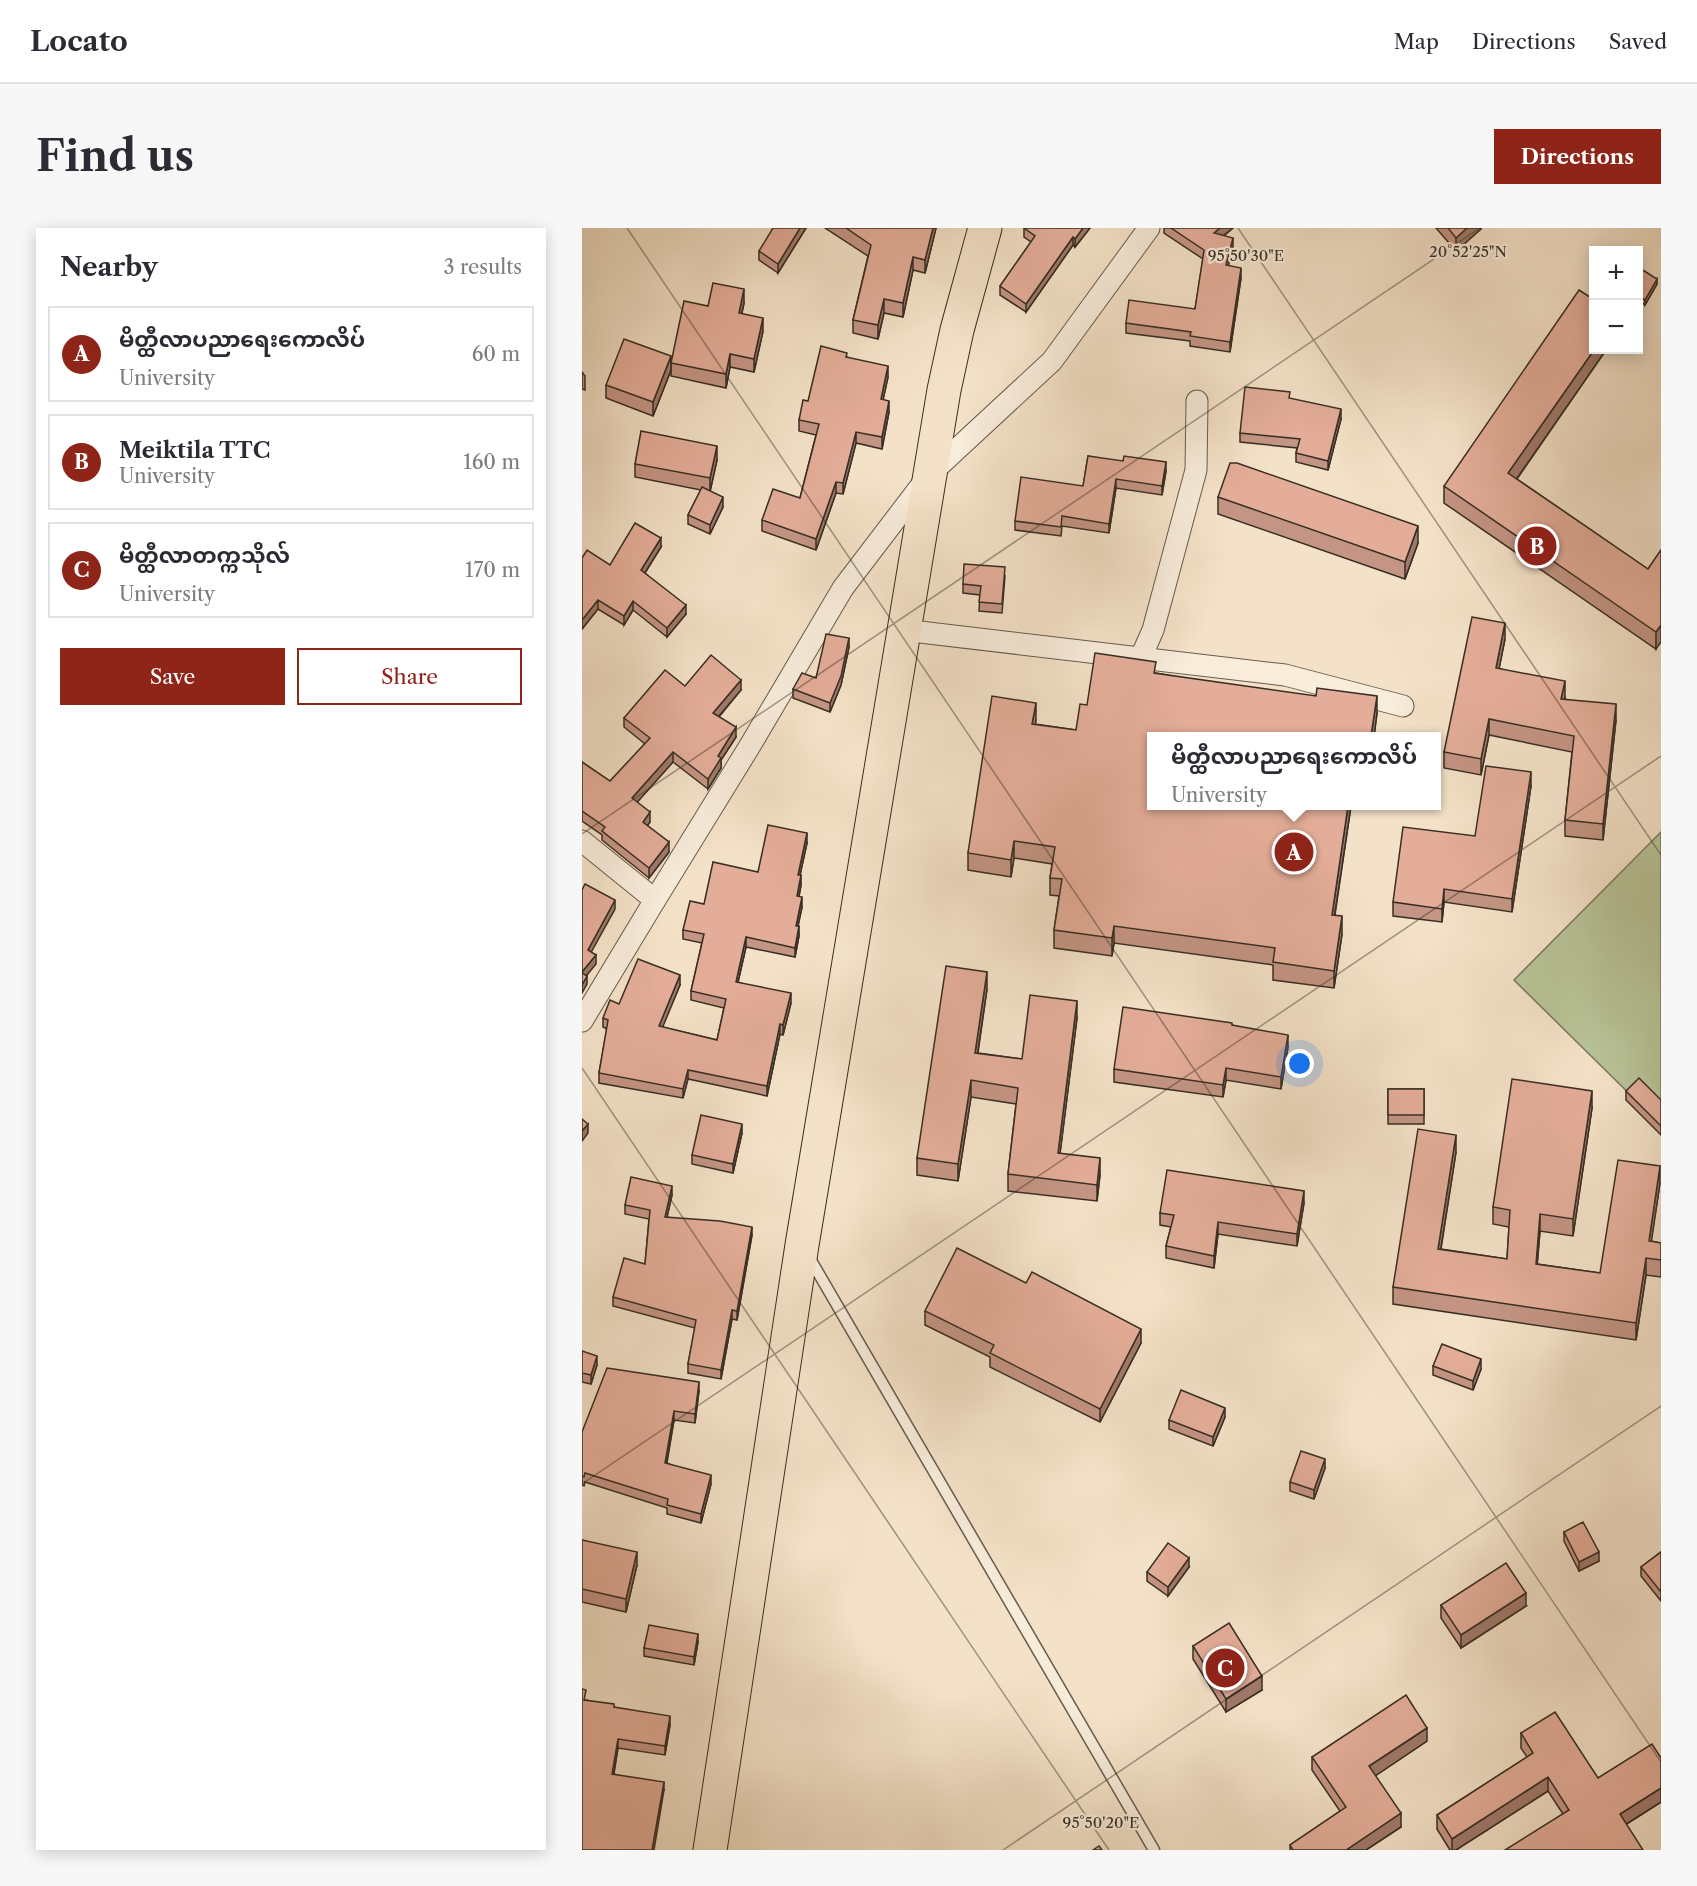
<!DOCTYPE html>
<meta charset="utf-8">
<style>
body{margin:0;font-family:"Libre Caslon Text","Noto Sans Myanmar",serif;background:#f7f7f7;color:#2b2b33}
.controls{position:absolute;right:18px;top:18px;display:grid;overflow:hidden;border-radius:0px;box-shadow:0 3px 15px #0003}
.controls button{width:54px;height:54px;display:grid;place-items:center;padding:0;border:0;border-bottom:2px solid #e1e1e2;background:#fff;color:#2b2b33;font:30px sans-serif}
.you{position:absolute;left:718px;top:836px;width:21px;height:21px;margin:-15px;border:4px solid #fff;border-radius:50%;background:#1a73e8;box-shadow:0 0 0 9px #1a73e833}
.badge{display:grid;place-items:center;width:39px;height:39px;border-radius:50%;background:#8f2418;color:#fff;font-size:20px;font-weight:700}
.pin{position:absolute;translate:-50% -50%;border:3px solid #fff;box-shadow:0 2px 6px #0006}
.popup{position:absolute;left:565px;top:504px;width:294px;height:78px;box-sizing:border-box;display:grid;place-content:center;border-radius:0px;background:#fff;filter:drop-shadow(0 2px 4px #0005);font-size:20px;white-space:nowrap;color:#7c7c81}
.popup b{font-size:22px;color:#2b2b33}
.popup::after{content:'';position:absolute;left:50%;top:100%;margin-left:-12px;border:12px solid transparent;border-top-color:#fff}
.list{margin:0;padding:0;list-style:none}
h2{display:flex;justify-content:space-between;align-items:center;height:78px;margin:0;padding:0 24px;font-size:26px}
h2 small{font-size:20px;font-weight:400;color:#7c7c81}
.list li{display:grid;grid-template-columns:39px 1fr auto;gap:18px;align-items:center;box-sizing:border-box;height:96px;margin:0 12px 12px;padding:0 12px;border:2px solid #e1e1e2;border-radius:0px}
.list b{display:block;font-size:22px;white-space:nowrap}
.list p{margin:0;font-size:20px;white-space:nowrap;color:#7c7c81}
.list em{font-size:20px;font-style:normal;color:#7c7c81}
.actions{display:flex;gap:12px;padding:18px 24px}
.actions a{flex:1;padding:14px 0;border:2px solid #8f2418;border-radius:0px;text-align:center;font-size:21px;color:#8f2418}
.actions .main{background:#8f2418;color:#fff}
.map{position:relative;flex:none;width:1079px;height:1622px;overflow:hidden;border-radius:0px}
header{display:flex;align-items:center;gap:36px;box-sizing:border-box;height:84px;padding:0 30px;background:#fff;border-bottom:2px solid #e1e1e2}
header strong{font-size:28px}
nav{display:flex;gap:33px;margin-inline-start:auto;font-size:21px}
.intro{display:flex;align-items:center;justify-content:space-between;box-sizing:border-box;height:144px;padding:0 36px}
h1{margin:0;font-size:42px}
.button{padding:15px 27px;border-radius:0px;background:#8f2418;color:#fff;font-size:21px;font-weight:700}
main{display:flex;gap:36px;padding:0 36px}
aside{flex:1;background:#fff;border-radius:0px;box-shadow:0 3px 15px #0003}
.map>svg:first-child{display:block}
.green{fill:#b8c498;stroke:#78795e;stroke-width:1.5}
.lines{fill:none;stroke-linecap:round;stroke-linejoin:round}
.service-casing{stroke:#665b4c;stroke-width:13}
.minor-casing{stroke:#665b4c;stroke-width:23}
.trunk-casing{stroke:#372e23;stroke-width:35}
.service{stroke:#f8ecdb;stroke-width:10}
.minor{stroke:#f8ecdb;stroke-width:21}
.trunk{stroke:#f4e2c8;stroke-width:33}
.wall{fill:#c49584;stroke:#372e23;stroke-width:1.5}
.shaded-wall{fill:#a0796b;stroke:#372e23;stroke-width:1.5}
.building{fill:#e4ad99;stroke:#372e23;stroke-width:1.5}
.ticks{fill:none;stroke:#372e23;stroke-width:1.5;stroke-opacity:0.45}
.ticks-label{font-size:15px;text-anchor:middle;fill:#372e23;stroke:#f8ecdb;stroke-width:4.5;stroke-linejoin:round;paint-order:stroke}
</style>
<header>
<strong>Locato</strong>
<nav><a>Map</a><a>Directions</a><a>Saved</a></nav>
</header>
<div class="intro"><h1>Find us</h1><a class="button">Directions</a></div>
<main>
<aside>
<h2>Nearby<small>3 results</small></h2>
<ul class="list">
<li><span class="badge">A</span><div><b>မိတ္ထီလာပညာရေးကောလိပ်</b><p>University</p></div><em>60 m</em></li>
<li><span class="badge">B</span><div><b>Meiktila TTC</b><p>University</p></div><em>160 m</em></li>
<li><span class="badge">C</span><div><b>မိတ္ထီလာတက္ကသိုလ်</b><p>University</p></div><em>170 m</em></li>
</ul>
<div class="actions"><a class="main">Save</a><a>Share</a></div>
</aside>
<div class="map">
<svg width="1079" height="1622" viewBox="0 0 1079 1622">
<rect width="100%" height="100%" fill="#f4e2c8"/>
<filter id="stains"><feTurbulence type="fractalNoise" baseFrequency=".00333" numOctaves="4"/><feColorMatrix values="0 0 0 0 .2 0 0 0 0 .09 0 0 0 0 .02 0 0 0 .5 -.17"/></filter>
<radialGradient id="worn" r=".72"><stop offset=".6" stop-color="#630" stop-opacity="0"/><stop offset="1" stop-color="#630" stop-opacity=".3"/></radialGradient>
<polygon class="green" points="1079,604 1079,897 932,752"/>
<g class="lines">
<g class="service-casing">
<polyline id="service" points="227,1029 572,1622"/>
</g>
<g class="minor-casing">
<g id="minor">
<polyline points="321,402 703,447 821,478"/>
<polyline points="559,429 571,402 614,242 615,173"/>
<polyline points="0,613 73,672"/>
<polyline points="0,793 73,672 169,516 261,360 348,246 470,133 567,0"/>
</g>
</g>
<g class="trunk-casing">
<polyline id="trunk" points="128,1622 220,1017 362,162 375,102 403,0"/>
</g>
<use href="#service" class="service"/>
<use href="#minor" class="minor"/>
<use href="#trunk" class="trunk"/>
</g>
<g class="wall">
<polygon points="224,0 196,45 177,32 177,23"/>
<polygon points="243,0 354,0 343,45 331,42 321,89 302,85 296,111 271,105 271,92 286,28"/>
<polygon points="442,0 508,0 493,19 491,17 444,84 418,67 418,58 449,14 442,9"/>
<polygon points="582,0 651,0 642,8 651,19 646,38 659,50 648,124 608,118 608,113 544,105 544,95 613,81 621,31 582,5"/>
<polygon points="854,0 899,0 899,1 874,23"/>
<polygon points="1056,39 1075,56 1063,77 1056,72"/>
<polygon points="162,75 160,85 181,103 172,144 148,139 144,160 89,148 89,135 126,78"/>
<polygon points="1024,122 935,251 1066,341 1079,322 1074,421 862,275 862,258"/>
<polygon points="265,129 306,149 301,171 307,184 300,221 274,215 261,266 254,265 234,322 180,303 180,292 218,270 234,207 217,203 217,192 226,173"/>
<polygon points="89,142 71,188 24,170 24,157"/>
<polygon points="0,144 3,148 3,162 0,161"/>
<polygon points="759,191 746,242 714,234 714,225 715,220 658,214 658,205"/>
<polygon points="506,228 584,243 580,267 534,260 527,305 480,298 479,308 433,302 433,293 501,258"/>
<polygon points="135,232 128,263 141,279 128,306 106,296 106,287 119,262 53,249 53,236"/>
<polygon points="636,269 836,315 823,351 636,286"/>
<polygon points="79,319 63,345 104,386 85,409 51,382 42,397 16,381 0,401 0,330 28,337"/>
<polygon points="423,348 420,385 397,383 398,367 381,365 381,356"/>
<polygon points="923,411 917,440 983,469 983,471 1034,492 1021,612 983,608 983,592 990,524 907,507 899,547 862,540 862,524"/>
<polygon points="267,419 259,457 248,484 211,470 211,461 234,450"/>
<polygon points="574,445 795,485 792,508 570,508 769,578 753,687 760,706 752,760 691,752 691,737 532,715 530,728 472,720 472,702 477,668 468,667 468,650 470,636 432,630 429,649 386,642 386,625 454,492 453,496 494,502 505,477"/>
<polygon points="103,458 159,462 137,489 154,509 139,532 139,540 126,561 91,534 55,574 68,594 65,598 87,624 67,650 20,612 20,607 0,593 0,534 28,553 63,516 42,499 42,490"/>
<polygon points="949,558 930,684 862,674 860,694 811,688 811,674 893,608"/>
<polygon points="225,615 218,647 219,657 217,669 220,679 216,698 217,708 213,729 164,719 156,754 209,775 201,807 198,806 185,868 106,851 101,870 17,855 17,845 25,801 21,799 21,790 37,776 98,757 80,799 135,812 142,780 109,772 109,763 120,715 101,711 101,702 122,676"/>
<polygon points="405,761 396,825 440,831 495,790 478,925 518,947 515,973 426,963 426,946 434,876 389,869 376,953 335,947 335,930"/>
<polygon points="650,797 706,819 699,861 644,852 641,869 532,854 532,841"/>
<rect x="806" y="861" width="36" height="35"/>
<polygon points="1044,863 1079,872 1079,907 1044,872"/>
<polygon points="1010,880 991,1008 958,1003 955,1036 1018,1045 1078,955 1069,1013 1079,1015 1079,1049 1064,1047 1054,1112 811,1076 811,1059 874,924 859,1021 925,1031 927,999 911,996 911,979"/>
<polygon points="160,905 151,945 110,936 110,927"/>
<polygon points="90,967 85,989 170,1007 155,1092 150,1091 139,1151 106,1145 106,1136 113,1100 31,1078 31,1069 63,1036 67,991 43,986 43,977"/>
<polygon points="722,975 715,1018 636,1006 632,1040 584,1030 584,1018 589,999 578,997 578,985"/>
<polygon points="343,1083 559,1115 518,1194 408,1139 408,1129 343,1097"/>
<polygon points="0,1123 15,1137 9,1156 0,1154"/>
<polygon points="851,1138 899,1141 891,1162 851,1147"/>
<polygon points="117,1163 113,1195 92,1192 85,1235 129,1256 119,1295 85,1286 85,1280 3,1254 2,1258 0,1257 0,1204"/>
<polygon points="643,1189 631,1218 587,1201 587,1192"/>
<polygon points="743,1240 732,1271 708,1263 708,1254"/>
<polygon points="982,1304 1017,1333 997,1343 982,1313"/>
<polygon points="0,1312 55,1337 44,1384 0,1374"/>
<polygon points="1079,1324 1079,1373 1059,1348 1059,1339"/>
<polygon points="607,1339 586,1368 565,1353 565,1344"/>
<polygon points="859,1377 944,1378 879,1420 859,1390"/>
<polygon points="116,1414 112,1437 62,1428 62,1420"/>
<polygon points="611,1418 680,1462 644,1484 611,1431"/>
<polygon points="4,1472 32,1479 88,1497 83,1527 36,1520 32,1546 82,1562 0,1622"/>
<polygon points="939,1505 1016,1550 1079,1530 1079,1574 1045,1596 981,1586 966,1563 874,1622 868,1622 855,1601 855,1587 945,1529 939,1520"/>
<polygon points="845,1513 793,1548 819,1599 784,1622 708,1622 708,1617 758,1583 730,1542 730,1529"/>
</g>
<g class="shaded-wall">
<polygon points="218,0 224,0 196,45 196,36"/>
<polygon points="351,0 354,0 343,45 343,32"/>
<polygon points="501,0 508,0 493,19 493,11"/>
<polygon points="638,0 651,0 632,15 632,5"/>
<polygon points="885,0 899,0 899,1 874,23 874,10"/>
<polygon points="491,9 491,17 444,84 444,76"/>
<polygon points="651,10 651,19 644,47 644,37"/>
<polygon points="331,29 331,42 321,89 321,75"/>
<polygon points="659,40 659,50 648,124 648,114"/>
<polygon points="1075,51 1075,56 1063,77 1063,72"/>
<polygon points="162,61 162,75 157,98 157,85"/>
<polygon points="302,71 302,85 296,111 296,97"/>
<polygon points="181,90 181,103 172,144 172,131"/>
<polygon points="1012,122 1024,122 926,263 926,245"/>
<polygon points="148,126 148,139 144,160 144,146"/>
<polygon points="89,128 89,142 71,188 71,174"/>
<polygon points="306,138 306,149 299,182 299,171"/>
<polygon points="307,173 307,184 300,221 300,209"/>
<polygon points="759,181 759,191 746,242 746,233"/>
<polygon points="274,204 274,215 261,266 261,255"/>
<polygon points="135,218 135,232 128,264 128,250"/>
<polygon points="584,234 584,243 580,267 580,258"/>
<polygon points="534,251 534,260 527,305 527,296"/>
<polygon points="254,254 254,265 234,322 234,311"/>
<polygon points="141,269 141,279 128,306 128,297"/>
<polygon points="836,298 836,315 823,351 823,334"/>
<polygon points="79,310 79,319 59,351 59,342"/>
<polygon points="16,372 16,381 0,401 0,392"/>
<polygon points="51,373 51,382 42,397 42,388"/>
<polygon points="104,377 104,386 85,409 85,400"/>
<polygon points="923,395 923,411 914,456 914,440"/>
<polygon points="1079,397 1079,414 1074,421 1074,404"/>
<polygon points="267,410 267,419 259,457 248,484 248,475"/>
<polygon points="159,452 159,462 131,495 131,485"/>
<polygon points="983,453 983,469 979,487 979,471"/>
<polygon points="795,468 795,485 792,508 789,508"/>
<polygon points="454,475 454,492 450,513 450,496"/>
<polygon points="1034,476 1034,492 1021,612 1021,596"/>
<polygon points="907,491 907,507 899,547 899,531"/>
<polygon points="154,499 154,509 139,532 139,540 126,561 126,551 136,528"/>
<polygon points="91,524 91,534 50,580 50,570"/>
<polygon points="949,544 949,558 930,684 930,671"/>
<polygon points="766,578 769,578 750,704 750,687"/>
<polygon points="68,584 68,594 61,604 61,594"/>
<polygon points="225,605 225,615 216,656 216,647"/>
<polygon points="432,613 432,630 429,649 429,632"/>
<polygon points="87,614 87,624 67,650 67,640"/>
<polygon points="219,647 219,657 215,678 215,668"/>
<polygon points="862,661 862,674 860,694 860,681"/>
<polygon points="220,669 220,679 214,707 214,698"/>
<polygon points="33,672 33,681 6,730 6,722"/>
<polygon points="760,688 760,706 752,760 752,743"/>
<polygon points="217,698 217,708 213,729 213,720"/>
<polygon points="532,698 532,715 530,728 530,710"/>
<polygon points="164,709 164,719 154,763 154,754"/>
<polygon points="14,727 14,736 0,753 0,744"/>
<polygon points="405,744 405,761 393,842 393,825"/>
<polygon points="98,747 98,757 77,808 77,798"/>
<polygon points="5,748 5,756 0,765 0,757"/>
<polygon points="209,765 209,775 201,807 201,797"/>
<polygon points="495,773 495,790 476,942 476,925"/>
<polygon points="198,796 198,806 185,868 185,858"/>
<polygon points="706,807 706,819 699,861 699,849"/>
<polygon points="644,840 644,852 641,869 641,857"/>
<polygon points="106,842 106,851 101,870 101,861"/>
<polygon points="389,852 389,869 376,953 376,936"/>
<polygon points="1010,863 1010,880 991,1008 991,991"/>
<polygon points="6,896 6,905 0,913 0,903"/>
<polygon points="160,896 160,905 151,945 151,936"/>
<polygon points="874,907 874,924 856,1038 856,1021"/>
<polygon points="518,930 518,947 515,973 515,957"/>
<polygon points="1078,938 1078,955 1067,1030 1067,1013"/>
<polygon points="90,958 90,967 83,998 83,989"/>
<polygon points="722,963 722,975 715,1018 715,1006"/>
<polygon points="958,986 958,1003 954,1053 954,1036"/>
<polygon points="636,994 636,1006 632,1040 632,1028"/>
<polygon points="170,999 170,1007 155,1092 155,1083"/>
<polygon points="1064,1030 1064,1047 1054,1112 1054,1095"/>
<polygon points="150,1082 150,1091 139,1151 139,1142"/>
<polygon points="559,1101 559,1115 518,1194 518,1181"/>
<polygon points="15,1128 15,1137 9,1156 9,1147"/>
<polygon points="899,1131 899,1141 891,1162 891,1153"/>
<polygon points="117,1154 117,1163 113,1195 113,1186"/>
<polygon points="643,1180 643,1189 631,1218 631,1209"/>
<polygon points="92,1183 92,1192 83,1244 83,1235"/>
<polygon points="743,1231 743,1240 732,1271 732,1262"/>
<polygon points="129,1247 129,1256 119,1295 119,1286"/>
<polygon points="55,1324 55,1337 44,1384 44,1371"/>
<polygon points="1017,1324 1017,1333 997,1343 997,1334"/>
<polygon points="607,1330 607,1339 586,1368 586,1359"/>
<polygon points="944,1365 944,1378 879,1420 879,1407"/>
<polygon points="116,1406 116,1414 112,1437 112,1429"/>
<polygon points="680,1448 680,1462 644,1484 644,1471"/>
<polygon points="88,1488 88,1497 83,1527 83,1518"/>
<polygon points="845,1500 845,1513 787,1552 787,1538"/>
<polygon points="36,1511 36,1520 30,1555 30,1546"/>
<polygon points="966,1549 966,1563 874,1622 870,1622 870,1611"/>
<polygon points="82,1554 82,1562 72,1622 70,1622"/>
<polygon points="1079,1560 1079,1574 1038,1600 1038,1586"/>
<polygon points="819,1585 819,1599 784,1622 764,1622"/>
</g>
<g class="building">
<polygon points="191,0 218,0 196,36 177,23"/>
<polygon points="264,0 351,0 343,32 331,29 321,75 302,71 296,97 271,92 289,17"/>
<polygon points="442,0 501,0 493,11 491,9 444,76 418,58 453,8"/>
<polygon points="589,0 638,0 632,5 651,10 644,37 659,40 648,114 608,108 609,104 544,95 547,72 613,81 622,22"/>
<polygon points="866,0 885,0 874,10"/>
<polygon points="1056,39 1075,51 1063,72 1056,68"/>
<polygon points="131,55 162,61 157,85 181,90 172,131 148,126 144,146 89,135 102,73 126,78"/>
<polygon points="997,62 1011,71 1012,122 926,245 1066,341 1079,322 1079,397 1074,404 862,258"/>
<polygon points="42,111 89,128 71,174 24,157"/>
<polygon points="239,118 265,125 264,129 306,138 299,171 307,173 300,209 274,204 261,255 254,254 234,311 180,292 191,261 218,270 237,196 217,192 221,172 226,173"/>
<polygon points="663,159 708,164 707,170 759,181 746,233 714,225 718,211 658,205"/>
<polygon points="59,203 135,218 128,250 53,236"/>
<polygon points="506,228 541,233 542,228 584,234 580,258 534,251 527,296 480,288 479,299 433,293 439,249 501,258"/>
<polygon points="648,235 655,235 836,298 823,334 636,269"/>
<polygon points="120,259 141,269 128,297 106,287"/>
<polygon points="53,295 79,310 59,342 104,377 85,400 51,373 42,388 16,372 0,392 0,330 5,322 28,337"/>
<polygon points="382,336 423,339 420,376 397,374 399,358 381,356"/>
<polygon points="890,389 923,395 914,440 983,453 979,471 1034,476 1021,596 983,592 992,508 907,491 899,531 862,524"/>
<polygon points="244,406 267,410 259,448 248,475 211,461 220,445 234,450"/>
<polygon points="513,425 574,434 572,445 734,468 735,460 795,468 789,508 570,508 570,578 766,578 750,687 760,688 752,743 691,734 693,720 532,698 530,710 472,702 480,651 468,650 473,619 432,613 429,632 386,625 410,468 454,475 450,496 494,502 498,476 505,477"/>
<polygon points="129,427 159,452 131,485 154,499 136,528 139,530 126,551 91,524 50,570 68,584 61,594 87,614 67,640 20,603 23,599 0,583 0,534 28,553 68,510 42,490 83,442 103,458"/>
<polygon points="904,538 949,544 930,671 862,661 860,681 811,674 821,599 893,608"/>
<polygon points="186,597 225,605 216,647 219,647 215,668 220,669 214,698 217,698 213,720 164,709 154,754 209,765 201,797 198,796 185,858 106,842 101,861 17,845 26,792 21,790 28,772 37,776 56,731 98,747 77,798 135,812 144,771 109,763 122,706 101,702 108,673 122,676 131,634 176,644"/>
<polygon points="3,656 33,672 6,722 14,727 0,744 0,662"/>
<polygon points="364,738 405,744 393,825 440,831 448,767 495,773 476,925 518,930 515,957 426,946 436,860 389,852 376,936 335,930"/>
<polygon points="0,745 5,748 0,757"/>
<polygon points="541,779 650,795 650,797 706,807 699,849 644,840 641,857 532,841"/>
<polygon points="1057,850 1079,872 1079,898 1044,863"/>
<polygon points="930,851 1010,863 991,991 958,986 954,1036 1018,1045 1036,932 1078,938 1067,1013 1079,1015 1079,1032 1064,1030 1054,1095 811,1059 836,901 874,907 856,1021 925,1031 928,982 911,979"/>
<rect x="806" y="861" width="36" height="26"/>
<polygon points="119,887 160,896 151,936 110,927"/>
<polygon points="0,891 6,896 0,903"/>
<polygon points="585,942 722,963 715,1006 636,994 632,1028 584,1018 592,987 578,985"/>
<polygon points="49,949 90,958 83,989 138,993 170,999 155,1083 150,1082 139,1142 106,1136 114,1092 31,1069 42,1030 63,1036 68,982 43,977"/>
<polygon points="375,1020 444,1055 450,1044 559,1101 518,1181 408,1125 412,1117 343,1083"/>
<polygon points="860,1116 899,1131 891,1153 851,1138"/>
<polygon points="0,1123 15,1128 9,1147 0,1145"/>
<polygon points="25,1140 117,1154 113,1186 92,1183 83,1235 129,1247 119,1286 85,1277 86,1271 3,1245 2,1249 0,1248 0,1204"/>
<polygon points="599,1162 643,1180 631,1209 587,1192"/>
<polygon points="719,1223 743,1231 732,1262 708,1254"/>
<polygon points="1001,1294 1017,1324 997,1334 982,1304"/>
<polygon points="0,1312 55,1324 44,1371 0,1361"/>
<polygon points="586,1315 607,1330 586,1359 565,1344"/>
<polygon points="1079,1324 1079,1364 1059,1339"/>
<polygon points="924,1335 944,1365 879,1407 859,1377"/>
<polygon points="647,1395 680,1448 644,1471 611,1418"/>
<polygon points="67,1397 116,1406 112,1429 62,1420"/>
<polygon points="0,1461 4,1462 2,1472 32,1476 32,1479 88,1488 83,1518 36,1511 30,1546 82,1554 70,1622 0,1622"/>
<polygon points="824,1467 845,1500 787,1538 819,1585 764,1622 711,1622 708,1617 764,1579 730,1529"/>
<polygon points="973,1484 1016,1550 1070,1516 1079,1530 1079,1560 1038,1586 1061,1622 923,1622 987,1582 966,1549 870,1611 855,1587 951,1525 939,1505"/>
<polygon points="517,1618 520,1622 511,1622"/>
</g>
<path class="ticks" d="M45,0L1079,1534M656,0L1079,627M0,606L898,0M0,840L527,1622M0,1256L1079,528M421,1622L1079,1178"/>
<g class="ticks-label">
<text x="886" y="29">20°52'25"N</text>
<text x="664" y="33">95°50'30"E</text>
<text x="519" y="1600">95°50'20"E</text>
</g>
<rect width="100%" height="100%" filter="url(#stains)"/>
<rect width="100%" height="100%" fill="url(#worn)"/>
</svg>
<div class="controls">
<button>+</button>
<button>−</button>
</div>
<div class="you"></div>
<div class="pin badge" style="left:712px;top:624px">A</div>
<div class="popup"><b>မိတ္ထီလာပညာရေးကောလိပ်</b>University</div>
<div class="pin badge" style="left:955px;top:318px">B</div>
<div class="pin badge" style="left:643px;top:1440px">C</div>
</div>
</main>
